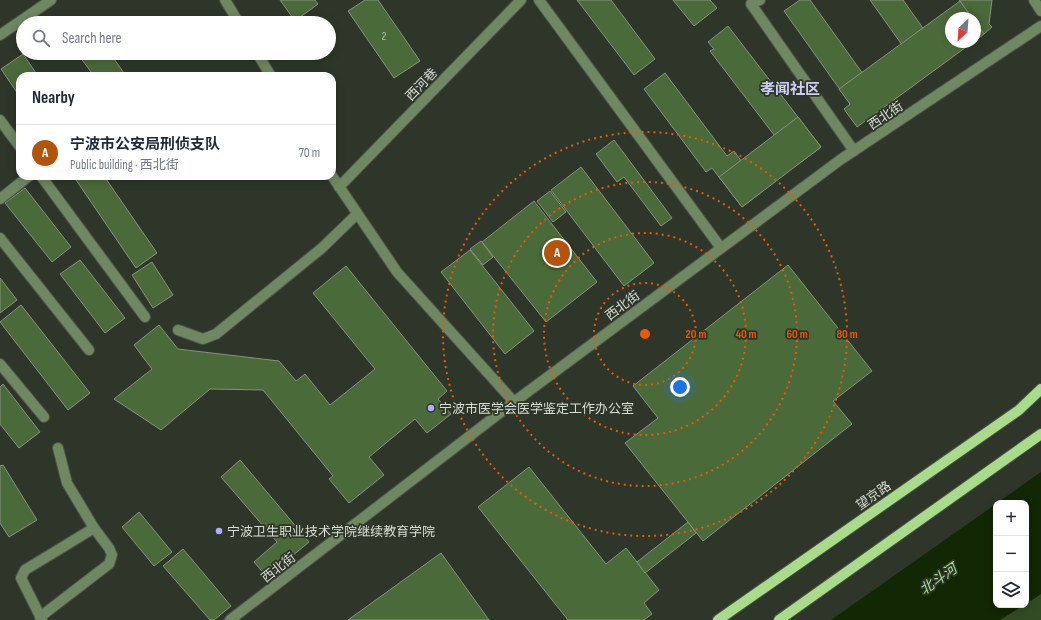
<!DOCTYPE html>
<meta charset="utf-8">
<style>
body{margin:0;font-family:"Sofia Sans Condensed","Noto Sans SC",sans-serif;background:#f6f6f7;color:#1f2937}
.controls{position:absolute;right:12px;bottom:12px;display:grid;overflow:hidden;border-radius:8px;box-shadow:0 2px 10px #0003}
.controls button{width:36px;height:36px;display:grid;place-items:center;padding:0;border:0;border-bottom:1px solid #e0e1e3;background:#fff;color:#1f2937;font:20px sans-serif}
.compass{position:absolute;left:945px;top:12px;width:36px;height:36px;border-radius:50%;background:#fff;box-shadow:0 2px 10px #0003;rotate:205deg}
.you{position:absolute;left:680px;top:387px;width:14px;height:14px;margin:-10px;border:3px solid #fff;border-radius:50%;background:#1a73e8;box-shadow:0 0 0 6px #1a73e833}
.badge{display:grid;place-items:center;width:26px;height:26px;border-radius:50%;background:#b45309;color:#fff;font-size:13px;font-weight:700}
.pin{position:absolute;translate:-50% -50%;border:2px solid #fff;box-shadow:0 1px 4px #0006}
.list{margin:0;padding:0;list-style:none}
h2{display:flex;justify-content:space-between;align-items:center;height:52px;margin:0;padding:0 16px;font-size:17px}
h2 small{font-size:13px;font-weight:400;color:#747a83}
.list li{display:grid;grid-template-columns:26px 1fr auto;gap:12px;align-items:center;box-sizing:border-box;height:56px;padding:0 16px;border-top:1px solid #e0e1e3}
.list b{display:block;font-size:15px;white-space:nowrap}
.list p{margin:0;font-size:13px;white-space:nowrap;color:#747a83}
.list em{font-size:13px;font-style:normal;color:#747a83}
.icon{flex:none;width:22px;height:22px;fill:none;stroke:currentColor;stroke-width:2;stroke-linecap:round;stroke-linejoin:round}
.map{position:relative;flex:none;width:1041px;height:620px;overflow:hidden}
.search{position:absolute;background:#fff;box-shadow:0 2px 10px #0003;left:16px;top:16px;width:320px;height:44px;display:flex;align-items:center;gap:10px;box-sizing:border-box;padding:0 14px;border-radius:22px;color:#747a83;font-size:15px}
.panel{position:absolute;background:#fff;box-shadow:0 2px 10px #0003;left:16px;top:72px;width:320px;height:108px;border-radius:12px}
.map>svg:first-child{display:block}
.green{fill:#334b25}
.water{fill:#122703}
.building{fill:#4b6a39;stroke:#879282}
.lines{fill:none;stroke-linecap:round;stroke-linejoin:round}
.minor-casing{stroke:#4c5448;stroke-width:12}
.major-casing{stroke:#4c5448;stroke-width:12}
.minor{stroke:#6f8861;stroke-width:10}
.major{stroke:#a8dc8b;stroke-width:10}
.ring{fill:none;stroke:#e8590c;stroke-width:2;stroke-dasharray:2 4}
.poi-dot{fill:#b0aefa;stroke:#2e3629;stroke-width:1.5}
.labels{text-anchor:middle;stroke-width:3.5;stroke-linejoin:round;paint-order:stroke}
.number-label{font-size:11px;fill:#b4c0ad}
.street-label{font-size:13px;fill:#d7ddd4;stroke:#2e3629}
.poi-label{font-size:13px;fill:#d7ddd4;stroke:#2e3629;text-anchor:start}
.water-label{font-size:14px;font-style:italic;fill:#addd91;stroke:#2e3629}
.quarter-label{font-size:15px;font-weight:bold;fill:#cecffa;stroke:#2e3629}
.centre{fill:#e8590c;stroke:#2e3629;stroke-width:2}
.ring-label{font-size:12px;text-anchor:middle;font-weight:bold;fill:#e8590c;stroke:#2e3629;stroke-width:3.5;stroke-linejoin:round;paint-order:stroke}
</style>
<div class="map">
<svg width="1041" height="620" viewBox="0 0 1041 620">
<rect width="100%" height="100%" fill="#2e3629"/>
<polygon class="green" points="1041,581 1041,620 980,620 1003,605 1026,605 1026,591"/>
<g class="water">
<polygon points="1041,472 1041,594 1026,604 1026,503 997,503"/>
<polygon points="996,504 996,605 1024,605 1000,620 831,620"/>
</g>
<g class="building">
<polygon points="280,0 315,0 318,4 295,21"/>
<polygon points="365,0 378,0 420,61 394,78 348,11"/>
<polygon points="577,0 611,0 655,59 634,75"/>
<polygon points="673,0 710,0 717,8 694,26"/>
<polygon points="800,0 810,0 881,99 858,115 784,11"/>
<polygon points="870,0 903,0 942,55 920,70"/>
<polygon points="959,0 992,0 989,24 992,27 984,34 975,22 975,18 972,18"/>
<polygon points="960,1 972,18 951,18 951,42 973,42 857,127 844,109 850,104 839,89"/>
<polygon points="86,19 89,23 80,23"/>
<polygon points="975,22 984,34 975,41"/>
<polygon points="728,26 821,147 797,165 710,51 714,49 708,42"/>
<polygon points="77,53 110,53 126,76 94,76"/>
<polygon points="23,54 38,76 20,76 20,97 1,69"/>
<polygon points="665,73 727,156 734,151 763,191 742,207 712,168 706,172 644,89"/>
<polygon points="798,117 821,147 742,207 719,177"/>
<polygon points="614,140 672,218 661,226 624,177 617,182 596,154"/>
<polygon points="581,167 654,263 624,286 551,190"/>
<polygon points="82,176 104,176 157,253 136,268 76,180"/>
<polygon points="25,188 71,247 52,262 5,203"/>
<polygon points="550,191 566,212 553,222 537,201"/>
<polygon points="534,201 597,282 546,322 482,242"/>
<polygon points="481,241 493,257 483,265 470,249"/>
<polygon points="470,250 534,331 505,354 441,272"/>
<polygon points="80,260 125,318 105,333 60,274"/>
<polygon points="152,262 173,295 153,308 132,275"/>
<polygon points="788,265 872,371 833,401 852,424 703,541 625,443 658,418 633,386"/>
<polygon points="346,266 447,391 438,399 451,414 427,433 415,419 369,457 384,475 349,503 329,479 333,476 263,390 210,389 161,430 114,399 152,369 134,345 159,325 178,349 279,361 296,381 305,374 330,405 375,369 313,293"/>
<polygon points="0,278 17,300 0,313"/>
<polygon points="21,305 90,393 68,410 0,322"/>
<polygon points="3,384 40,432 19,448 0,424 0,387"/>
<polygon points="240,460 309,542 267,577 254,562 277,542 221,477"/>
<polygon points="3,465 37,520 9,537 0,523 0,466"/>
<polygon points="529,467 606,564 626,548 659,590 644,603 652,614 644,620 568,620 478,507"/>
<polygon points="139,512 172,552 154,566 122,527"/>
<polygon points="688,522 696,533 645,573 637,562"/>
<polygon points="183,549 231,606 214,620 210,620 163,566"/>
<polygon points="441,553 489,620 348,620"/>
</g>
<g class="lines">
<g class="minor-casing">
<g id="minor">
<polyline points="225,0 239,23"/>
<polyline points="539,0 721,248"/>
<polyline points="760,0 751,4 854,151"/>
<polyline points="1034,0 1041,11"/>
<polyline points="0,35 51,0"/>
<polyline points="257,53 271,76"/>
<polyline points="0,120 20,147"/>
<polyline points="41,176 145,317"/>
<polyline points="332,176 397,272 514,402"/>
<polyline points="339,187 521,0"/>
<polyline points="0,199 29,176"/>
<polyline points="0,238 89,350"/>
<polyline points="178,330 203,339 216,334 322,248 357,214"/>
<polyline points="0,364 44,417"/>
<polyline points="40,617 109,564 112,555 109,548 94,528 67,483 58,448"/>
<polyline points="42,620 21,578 25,570 94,528"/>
<polyline points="230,620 514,402 840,160 1041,26"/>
</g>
</g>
<g class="major-casing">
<g id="major">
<polyline points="718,620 1019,410 1041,389"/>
<polyline points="779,620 1041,434"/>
</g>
</g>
<use href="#minor" class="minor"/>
<use href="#major" class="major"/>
</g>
<g class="ring">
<circle cx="645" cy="334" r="51"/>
<circle cx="645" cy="334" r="101"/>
<circle cx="645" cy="334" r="152"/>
<circle cx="645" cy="334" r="202"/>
</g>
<g class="poi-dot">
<circle cx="431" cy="408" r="4"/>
<circle cx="219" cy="531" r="4"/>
</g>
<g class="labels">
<g class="number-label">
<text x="384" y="40">2</text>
</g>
<g class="street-label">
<text transform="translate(421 84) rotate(-46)" y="5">西河巷</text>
<text transform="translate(885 115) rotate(-34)" y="5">西北街</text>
<text transform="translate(622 305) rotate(-37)" y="5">西北街</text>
<text transform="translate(873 495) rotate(-35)" y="5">望京路</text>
<text transform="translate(278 567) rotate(-38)" y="5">西北街</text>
</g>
<g class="poi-label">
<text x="439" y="413">宁波市医学会医学鉴定工作办公室</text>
<text x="227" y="536">宁波卫生职业技术学院继续教育学院</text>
</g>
<g class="water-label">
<text transform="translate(938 579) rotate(-35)" y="5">北斗河</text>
</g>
<g class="quarter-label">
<text x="790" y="94">孝闻社区</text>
</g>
</g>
<circle cx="645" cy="334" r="6" class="centre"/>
<g class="ring-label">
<text x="696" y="338">20 m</text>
<text x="746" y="338">40 m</text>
<text x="797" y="338">60 m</text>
<text x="847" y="338">80 m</text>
</g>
</svg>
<div class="controls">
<button>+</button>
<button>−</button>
<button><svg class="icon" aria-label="layers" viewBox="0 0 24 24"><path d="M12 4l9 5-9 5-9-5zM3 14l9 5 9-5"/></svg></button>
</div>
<svg class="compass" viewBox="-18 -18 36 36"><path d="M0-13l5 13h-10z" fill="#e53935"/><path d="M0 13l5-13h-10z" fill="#747a83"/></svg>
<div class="you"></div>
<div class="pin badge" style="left:557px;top:253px">A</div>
<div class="search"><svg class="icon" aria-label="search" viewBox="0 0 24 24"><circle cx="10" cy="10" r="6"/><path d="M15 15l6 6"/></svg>Search here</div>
<section class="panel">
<h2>Nearby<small></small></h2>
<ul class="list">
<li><span class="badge">A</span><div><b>宁波市公安局刑侦支队</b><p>Public building · 西北街</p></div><em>70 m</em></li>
</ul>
</section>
</div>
